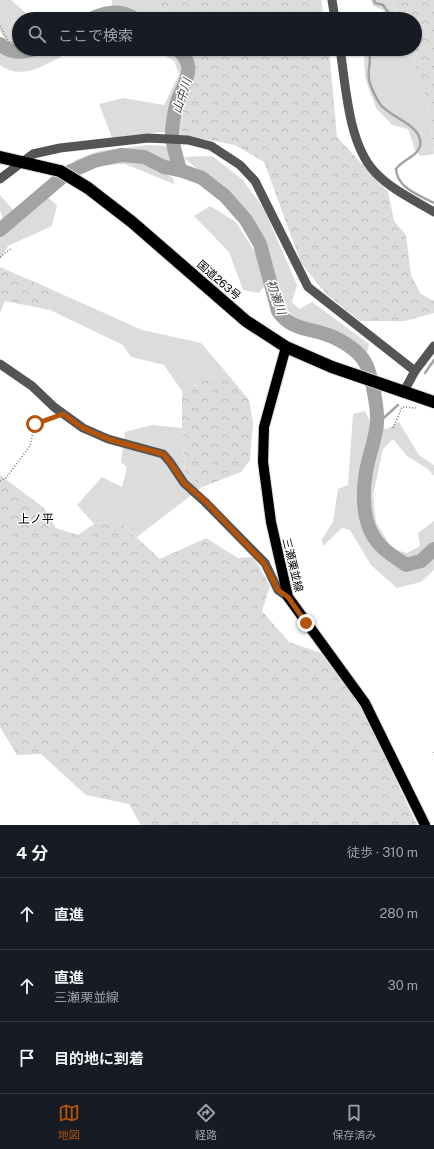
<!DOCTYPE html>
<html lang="ja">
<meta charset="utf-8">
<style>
body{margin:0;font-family:"Public Sans","Noto Sans JP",sans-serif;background:#20242c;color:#f1f3f6}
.stop{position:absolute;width:12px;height:12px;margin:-9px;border:3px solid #b45309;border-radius:50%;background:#fff}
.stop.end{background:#b45309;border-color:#fff;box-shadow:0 1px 4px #0008}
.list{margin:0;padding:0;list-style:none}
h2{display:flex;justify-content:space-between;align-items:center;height:52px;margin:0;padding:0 16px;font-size:17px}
h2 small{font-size:13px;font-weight:400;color:#9ea1a6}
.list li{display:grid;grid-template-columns:26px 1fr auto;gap:12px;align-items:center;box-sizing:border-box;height:72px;padding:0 16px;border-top:1px solid #363941}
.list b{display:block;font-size:15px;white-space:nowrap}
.list p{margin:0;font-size:13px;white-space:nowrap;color:#9ea1a6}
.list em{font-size:13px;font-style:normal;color:#9ea1a6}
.icon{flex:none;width:22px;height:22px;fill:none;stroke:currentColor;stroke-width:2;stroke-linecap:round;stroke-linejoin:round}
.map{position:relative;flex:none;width:434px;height:825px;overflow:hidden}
.search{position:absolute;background:#171b24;box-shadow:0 1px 3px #0004;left:12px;right:12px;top:12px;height:44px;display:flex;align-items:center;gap:10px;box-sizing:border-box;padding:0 14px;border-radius:22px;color:#9ea1a6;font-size:15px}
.sheet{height:268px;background:#171b24}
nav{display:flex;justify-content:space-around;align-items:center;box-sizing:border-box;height:56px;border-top:1px solid #363941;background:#171b24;font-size:11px;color:#9ea1a6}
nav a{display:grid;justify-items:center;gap:2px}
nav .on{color:#b45309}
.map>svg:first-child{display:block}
.green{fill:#dcdcdc}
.forest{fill:url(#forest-crowns)}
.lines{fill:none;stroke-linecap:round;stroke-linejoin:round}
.stream{stroke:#a3a3a3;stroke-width:2.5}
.river{stroke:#a3a3a3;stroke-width:14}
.major-casing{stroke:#dbdbdb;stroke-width:12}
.highway-casing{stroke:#dbdbdb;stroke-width:14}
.path{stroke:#777;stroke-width:1.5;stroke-dasharray:1 2;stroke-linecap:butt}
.minor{stroke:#555;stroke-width:9}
.major{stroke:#000;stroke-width:10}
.highway{stroke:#000;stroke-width:12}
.route{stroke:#b45309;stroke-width:5}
.labels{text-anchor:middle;stroke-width:3;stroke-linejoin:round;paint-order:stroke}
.street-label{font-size:11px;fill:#000;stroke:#fff}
.water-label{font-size:12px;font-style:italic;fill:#444;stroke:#fff}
.neighbourhood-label{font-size:12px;fill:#000;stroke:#fff}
</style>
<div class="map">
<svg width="434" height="825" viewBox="0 0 434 825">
<defs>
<pattern id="forest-crowns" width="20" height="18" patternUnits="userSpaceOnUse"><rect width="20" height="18" fill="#dcdcdc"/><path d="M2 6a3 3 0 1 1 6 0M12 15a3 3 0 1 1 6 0" fill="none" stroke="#bbb"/></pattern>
</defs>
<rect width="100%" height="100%" fill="#fff"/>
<g class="green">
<polygon points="0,0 11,0 27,14 44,15 45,19 19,19 19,45 7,43 0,31"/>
<polygon points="159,0 165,19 112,19 112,0"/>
<polygon points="371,0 392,0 397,17 400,19 388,19 383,10 373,6"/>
<polygon points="415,29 420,33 414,70 428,101 434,154 421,156 415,150 408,129 392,125 376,108 365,78 364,56 360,49 415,49"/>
<path d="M0,47C15,63 44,53 63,49L61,57C41,67 21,80 0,65Z"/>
<path d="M153,49H183C204,76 187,81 183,107C182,116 183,126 183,135L160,132L112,138L99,104L123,98L164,105L179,74L174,61Z"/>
<path d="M148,145L166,146L174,163C148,155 130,149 103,154C92,156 85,162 73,161L99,151Z"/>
<polygon points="212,156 242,179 264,209 297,285 292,302 299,309 312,302 369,344 367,353 330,330 301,323 288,311 263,242 237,202 183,157"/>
<polygon points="139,161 173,178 174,184 125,164 107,165 107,162"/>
<polygon points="40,191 57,205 52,226 8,246 0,260 0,225 4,223 0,210 0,195 15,212"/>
<polygon points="210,206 236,222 257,255 265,285 259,293 243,290 229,252 194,216"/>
<polygon points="55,291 142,330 201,343 225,371 182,391 164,365 131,357 123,345 50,310"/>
<polygon points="365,411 372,425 387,429 399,422 419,455 434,465 434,476 428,469 407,456 393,439 383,449 373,495 376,522 392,549 407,553 420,546 418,533 434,521 434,570 421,582 397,588 371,565 350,530 342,528 323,546 322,539 333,522 338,489 348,485 353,414"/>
<polygon points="152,425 182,428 185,472 202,487 137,537 117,519 94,524 77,505 102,477 122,487 127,467 121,462 125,432"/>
</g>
<g class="forest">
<polygon points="159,0 321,0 324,19 165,19"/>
<path d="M392,0H434V153L428,101L414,70L420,33L415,29V19C396,19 398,18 392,0Z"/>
<path d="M183,49H329L337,137L388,192L394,221L406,235L411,275L421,294L434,301V313L405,321H360L326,294L301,263L264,162L235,145L183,135C183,126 182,116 183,107C187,81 204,76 183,49Z"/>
<polygon points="0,267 55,291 50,310 5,301 0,313"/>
<polygon points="225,371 249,400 253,422 250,460 241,472 202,487 185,472 182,428 182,391"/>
<polygon points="0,475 44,508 56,528 78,535 94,524 117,519 160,559 206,538 238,558 253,557 270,586 262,611 289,642 321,653 361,705 417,825 141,825 129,804 86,795 41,754 17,755 0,727"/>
</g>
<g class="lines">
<g class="stream">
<polyline points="374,0 375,3 383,5 393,19"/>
<path d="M368,49C373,59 367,68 369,79C370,86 376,98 380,104C390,118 424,125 420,146C418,156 402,160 396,169C397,188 419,195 434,203"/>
<polyline points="425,373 434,360"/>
<polyline points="377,424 398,405"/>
<polyline points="421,561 434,558"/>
</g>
<g class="river">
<path d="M91,19C105,12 121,9 135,19"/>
<path d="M0,44C10,54 22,53 34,49"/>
<path d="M177,49C200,68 182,84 176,105C174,113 173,122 172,130C171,144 177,157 180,170"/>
<path d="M0,230L67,173L94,161L121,155L144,157L164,167L180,170L202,178L225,196L246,220L260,244L278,311C290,329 307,328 325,334C340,339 359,350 366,364C372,377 378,409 377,423C376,436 371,450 368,462C362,488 360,524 380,545C387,553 398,559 406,565L421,561L434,549"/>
</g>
<g class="major-casing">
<polyline id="major" points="286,347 264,427 263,462 271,522 288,597 365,703 425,825"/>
</g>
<g class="highway-casing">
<polyline id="highway" points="0,157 60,171 88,188 132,222 246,321 286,347 332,367 434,402"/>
</g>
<g class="path">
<polyline points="0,26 9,42 19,43"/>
<polyline points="0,257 12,248"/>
<polyline points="393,428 402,407 418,408"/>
<polyline points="0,481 6,478 30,446 35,424 54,417"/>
<polyline points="434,752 434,753"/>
</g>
<g class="minor">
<polyline points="332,0 335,19"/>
<path d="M340,49C346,86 348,142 374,171C390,189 414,200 434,212"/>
<polyline points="0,179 33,154 60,148 148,138 188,140 211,146 240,165 255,181 308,287 415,371"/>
<polyline points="0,364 32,386 54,407 83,428 108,439 163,454 170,462 184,483 205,502 265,563 278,590 288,597"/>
<polyline points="403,393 415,371 434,346"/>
</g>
<use href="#major" class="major"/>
<use href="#highway" class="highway"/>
</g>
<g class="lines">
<polyline class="route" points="35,424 63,414 83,428 108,439 163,454 170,462 184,483 206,502 264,563 278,590 288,597 306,623"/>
</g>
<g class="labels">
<g class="street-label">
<text transform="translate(219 280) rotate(41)" y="4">国道263号</text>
<text transform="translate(293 565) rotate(76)" y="4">三瀬栗並線</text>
</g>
<g class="water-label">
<text transform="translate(182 96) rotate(-72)" y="4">山中川</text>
<text transform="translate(276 297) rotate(71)" y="4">初瀬川</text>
</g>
<g class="neighbourhood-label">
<text x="36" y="523">上ノ平</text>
</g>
</g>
</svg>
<div class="stop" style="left:35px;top:424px"></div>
<div class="stop end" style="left:306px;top:623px"></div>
<div class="search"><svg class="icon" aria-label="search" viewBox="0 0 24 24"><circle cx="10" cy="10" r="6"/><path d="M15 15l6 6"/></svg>ここで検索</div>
</div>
<section class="sheet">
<h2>4 分<small>徒歩 · 310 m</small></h2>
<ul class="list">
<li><svg class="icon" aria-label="ahead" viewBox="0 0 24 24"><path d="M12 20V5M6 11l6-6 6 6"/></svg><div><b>直進</b></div><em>280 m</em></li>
<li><svg class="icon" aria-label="ahead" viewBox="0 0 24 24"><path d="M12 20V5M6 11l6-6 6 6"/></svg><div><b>直進</b><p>三瀬栗並線</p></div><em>30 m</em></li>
<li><svg class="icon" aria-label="arrive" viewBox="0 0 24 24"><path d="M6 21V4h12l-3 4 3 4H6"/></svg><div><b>目的地に到着</b></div></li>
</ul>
</section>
<nav>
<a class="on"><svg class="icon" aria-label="map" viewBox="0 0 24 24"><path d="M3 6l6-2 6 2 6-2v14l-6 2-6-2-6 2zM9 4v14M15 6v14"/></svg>地図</a>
<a><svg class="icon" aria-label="directions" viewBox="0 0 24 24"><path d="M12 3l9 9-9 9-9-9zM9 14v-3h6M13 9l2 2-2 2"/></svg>経路</a>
<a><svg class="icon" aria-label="saved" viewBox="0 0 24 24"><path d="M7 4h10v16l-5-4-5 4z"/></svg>保存済み</a>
</nav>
